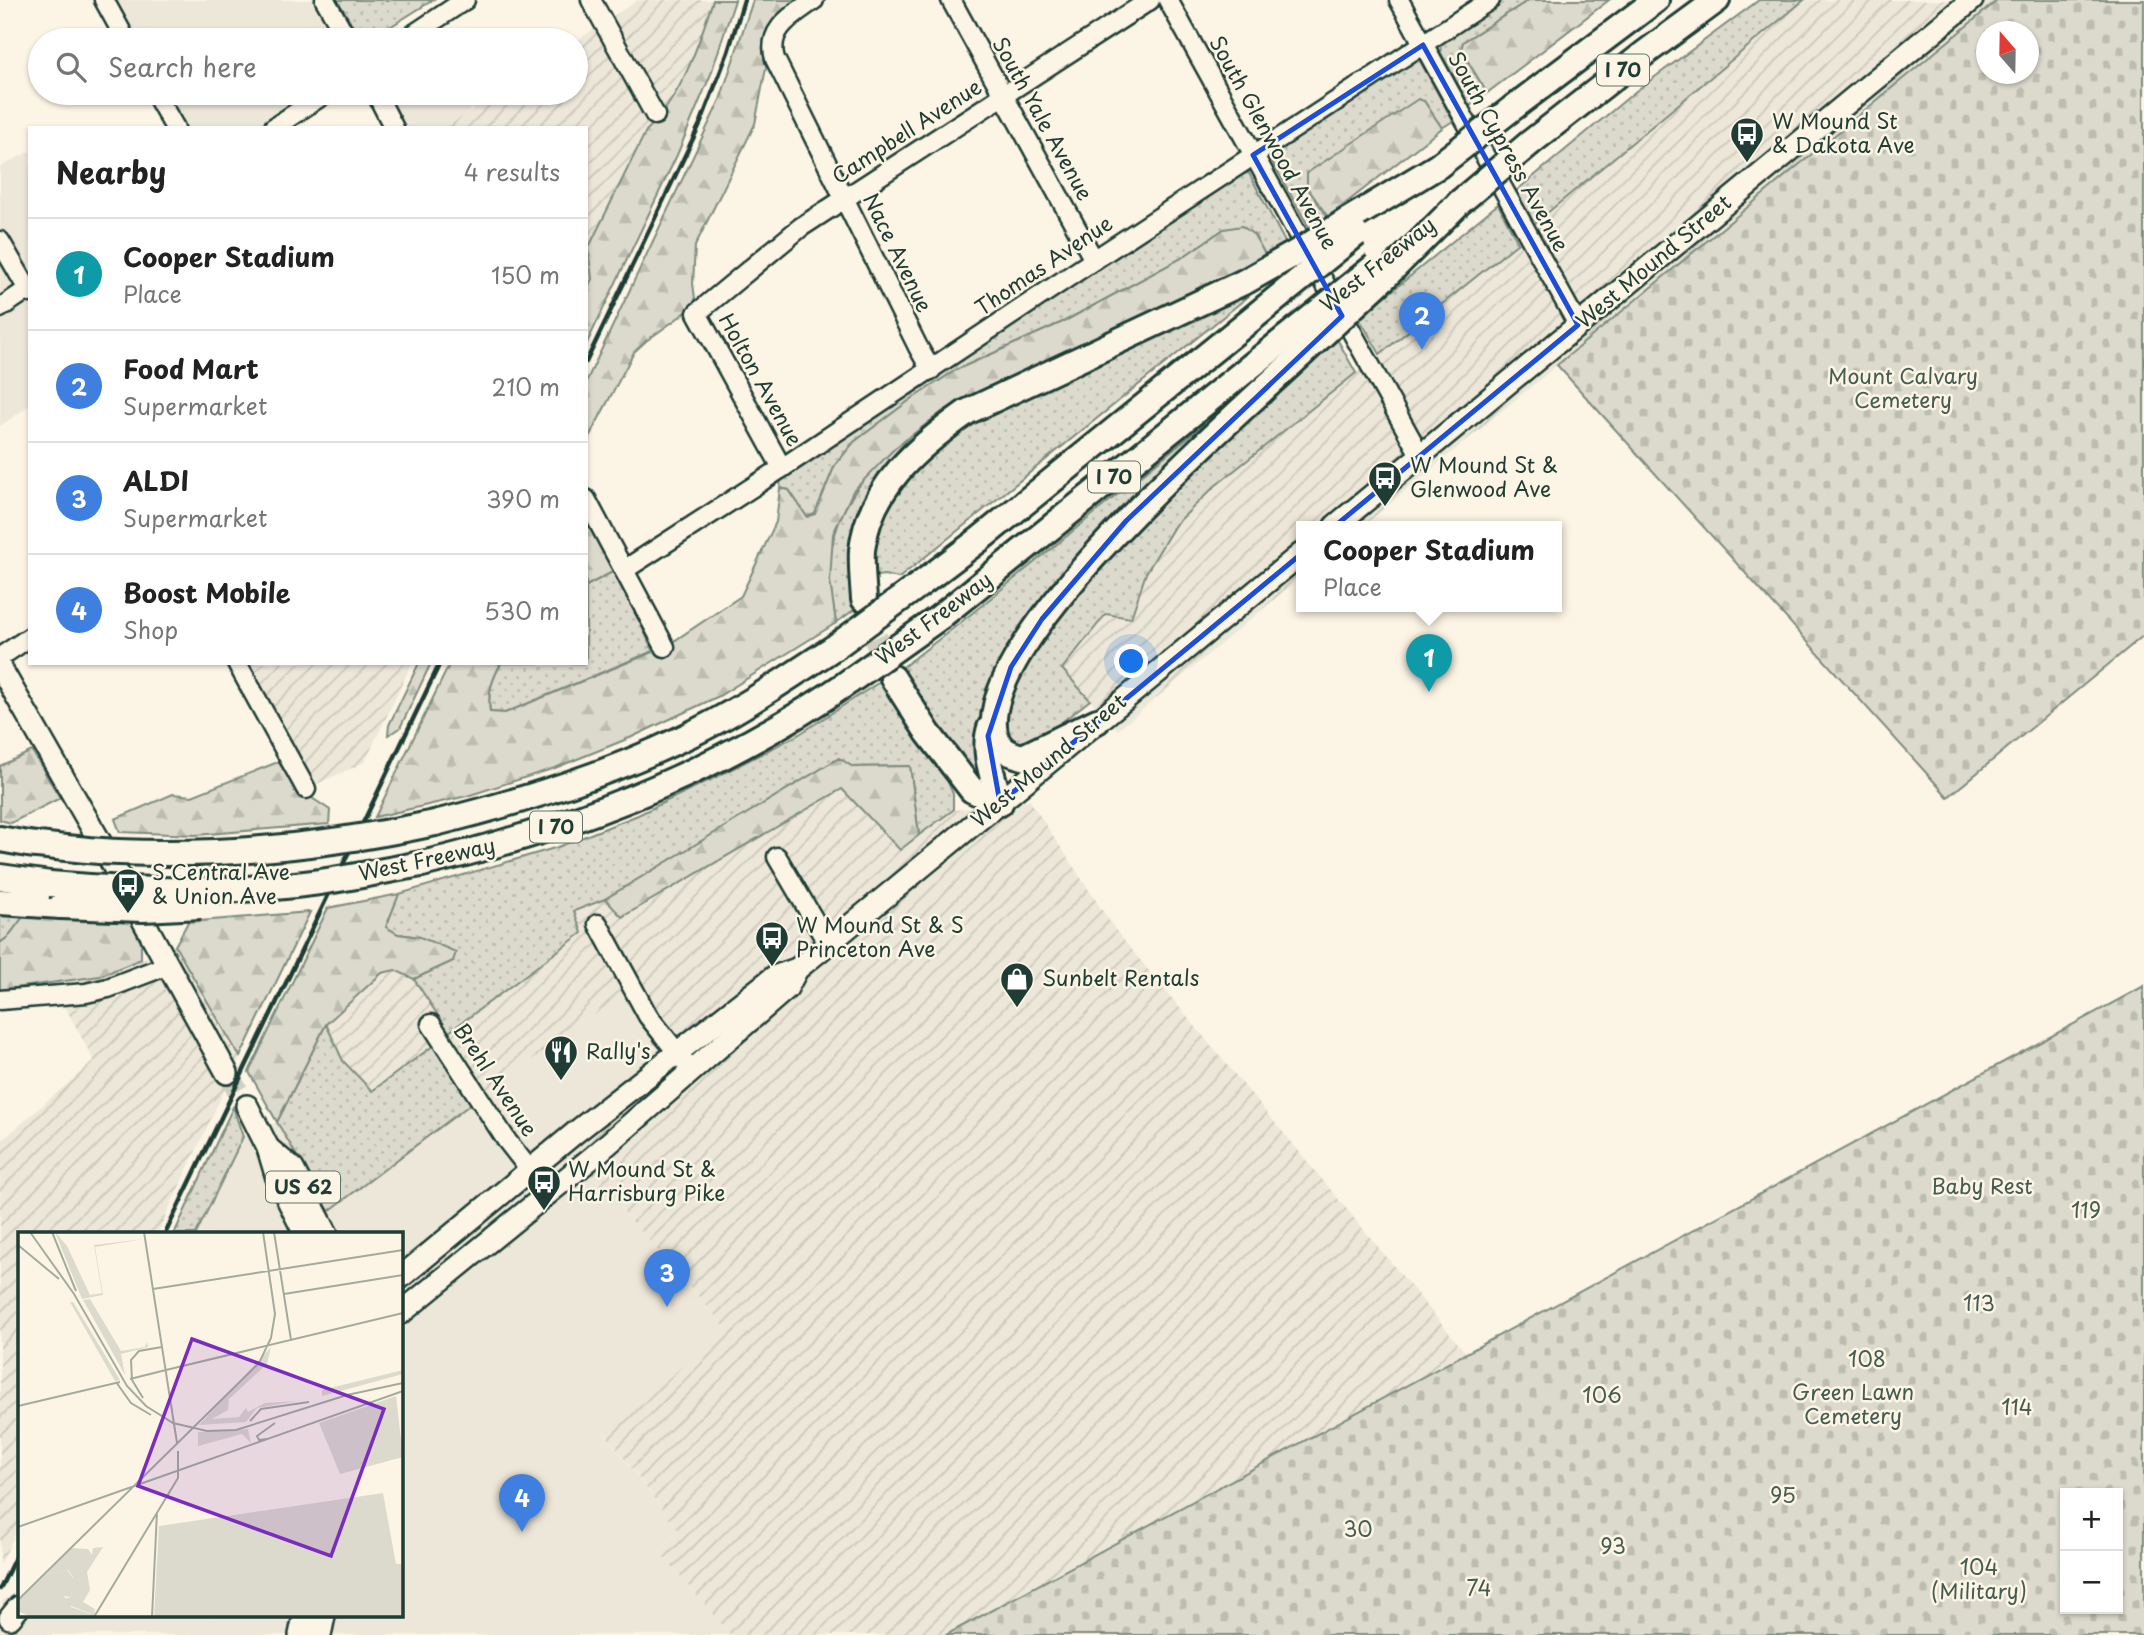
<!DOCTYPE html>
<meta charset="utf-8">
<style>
body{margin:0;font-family:"Playpen Sans",sans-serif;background:#f6f6f6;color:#222}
.controls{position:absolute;right:21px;bottom:21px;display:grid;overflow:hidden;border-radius:0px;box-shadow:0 2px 5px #0004}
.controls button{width:63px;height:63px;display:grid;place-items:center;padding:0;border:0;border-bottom:2px solid #e0e0e0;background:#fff;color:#222;font:35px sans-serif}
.compass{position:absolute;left:1976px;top:21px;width:63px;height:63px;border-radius:50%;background:#fff;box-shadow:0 2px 5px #0004;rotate:340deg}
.you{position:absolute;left:1132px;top:662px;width:24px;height:24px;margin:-18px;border:5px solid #fff;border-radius:50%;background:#1a73e8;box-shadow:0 0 0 10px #1a73e833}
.badge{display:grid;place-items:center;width:46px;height:46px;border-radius:50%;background:#111827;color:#fff;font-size:23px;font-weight:700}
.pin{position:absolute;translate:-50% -58px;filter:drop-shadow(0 2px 4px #0008)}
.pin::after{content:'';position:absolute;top:37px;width:24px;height:21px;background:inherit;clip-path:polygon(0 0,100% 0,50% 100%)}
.popup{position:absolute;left:1296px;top:521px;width:266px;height:91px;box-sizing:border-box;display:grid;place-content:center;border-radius:0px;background:#fff;filter:drop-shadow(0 2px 5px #0005);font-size:23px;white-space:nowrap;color:#767676}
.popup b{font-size:26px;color:#222}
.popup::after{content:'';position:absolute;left:50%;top:100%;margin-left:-14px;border:14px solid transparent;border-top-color:#fff}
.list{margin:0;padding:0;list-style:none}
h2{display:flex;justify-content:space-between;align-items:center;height:91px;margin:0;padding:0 28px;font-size:30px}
h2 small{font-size:23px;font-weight:400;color:#767676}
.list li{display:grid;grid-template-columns:46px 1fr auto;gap:21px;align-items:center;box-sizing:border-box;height:112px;padding:0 28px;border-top:2px solid #e0e0e0}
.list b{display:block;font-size:26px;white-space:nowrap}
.list p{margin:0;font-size:23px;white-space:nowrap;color:#767676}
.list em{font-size:23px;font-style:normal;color:#767676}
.icon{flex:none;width:38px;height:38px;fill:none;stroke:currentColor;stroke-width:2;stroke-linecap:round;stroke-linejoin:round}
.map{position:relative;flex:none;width:2144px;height:1635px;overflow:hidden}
.search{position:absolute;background:#fff;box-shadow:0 2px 5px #0004;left:28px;top:28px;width:560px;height:77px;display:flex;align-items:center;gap:18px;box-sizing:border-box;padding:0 24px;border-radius:38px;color:#767676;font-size:26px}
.panel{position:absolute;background:#fff;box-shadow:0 2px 5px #0004;left:28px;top:126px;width:560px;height:539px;border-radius:0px}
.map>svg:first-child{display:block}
.built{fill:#ece7d8}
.industrial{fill:url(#industrial-furrows)}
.grass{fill:url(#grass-dots);stroke:#7e8c80;stroke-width:2}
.forest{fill:url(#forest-firs);stroke:#7e8c80;stroke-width:2}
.cemetery{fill:url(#cemetery-stones);stroke:#7e8c80;stroke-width:2;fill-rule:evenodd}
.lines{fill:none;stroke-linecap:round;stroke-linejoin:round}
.major-tunnel{stroke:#d0d0c2;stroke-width:21;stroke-dasharray:21 10;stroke-linecap:butt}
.highway-tunnel{stroke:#d0d0c2;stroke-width:24;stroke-dasharray:24 12;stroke-linecap:butt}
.minor-casing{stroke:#1f3d34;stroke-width:23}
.major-casing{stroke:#1f3d34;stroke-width:26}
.highway-casing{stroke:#1f3d34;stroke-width:30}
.minor{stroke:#fcf5e5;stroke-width:18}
.major{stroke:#fcf5e5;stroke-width:21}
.highway{stroke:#fcf5e5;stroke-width:24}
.rail{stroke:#1f3d34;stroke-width:4.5}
.highway-bridge-casing{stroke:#1f3d34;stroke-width:30;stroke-linecap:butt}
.highway-bridge{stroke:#fcf5e5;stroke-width:24}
.marked{fill:none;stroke:#1d4ed8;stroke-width:5;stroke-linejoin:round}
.labels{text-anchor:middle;stroke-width:5;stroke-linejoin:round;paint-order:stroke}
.shield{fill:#fcf5e5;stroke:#617469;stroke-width:2}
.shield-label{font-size:19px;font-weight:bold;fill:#1f3d34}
.street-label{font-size:21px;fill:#1f3d34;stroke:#fcf5e5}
.poi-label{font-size:21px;fill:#1f3d34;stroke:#fcf5e5;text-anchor:start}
.park-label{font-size:21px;fill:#455c52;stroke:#fcf5e5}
.inset-road{fill:none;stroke:#a4ab9e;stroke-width:2}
.view{fill:#7b2cbf;fill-opacity:0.15;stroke:#7b2cbf;stroke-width:3.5}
.inset-edge{fill:none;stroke:#1f3d34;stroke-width:3.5}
</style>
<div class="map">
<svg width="2144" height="1635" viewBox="0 0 2144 1635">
<defs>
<pattern id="industrial-furrows" width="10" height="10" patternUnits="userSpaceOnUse" patternTransform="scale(1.75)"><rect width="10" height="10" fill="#ece7d8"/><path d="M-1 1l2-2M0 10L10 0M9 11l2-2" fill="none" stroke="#cac7ba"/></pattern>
<pattern id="grass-dots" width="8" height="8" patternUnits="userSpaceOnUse" patternTransform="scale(1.75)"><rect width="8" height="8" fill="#dcdacc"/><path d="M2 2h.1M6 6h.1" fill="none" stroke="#bcbcb0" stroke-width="1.8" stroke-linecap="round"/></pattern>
<pattern id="forest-firs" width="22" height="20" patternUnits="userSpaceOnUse" patternTransform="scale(1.75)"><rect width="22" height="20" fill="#dcdacc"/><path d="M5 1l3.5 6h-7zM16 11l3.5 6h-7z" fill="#bcbcb0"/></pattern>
<pattern id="cemetery-stones" width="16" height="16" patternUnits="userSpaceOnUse" patternTransform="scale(1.75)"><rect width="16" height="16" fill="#dcdacc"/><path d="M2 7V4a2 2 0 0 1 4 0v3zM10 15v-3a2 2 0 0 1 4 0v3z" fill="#bcbcb0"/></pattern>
</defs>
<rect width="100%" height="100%" fill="#fcf5e5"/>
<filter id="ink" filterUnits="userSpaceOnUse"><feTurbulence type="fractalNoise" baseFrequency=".0143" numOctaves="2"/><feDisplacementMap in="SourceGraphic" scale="14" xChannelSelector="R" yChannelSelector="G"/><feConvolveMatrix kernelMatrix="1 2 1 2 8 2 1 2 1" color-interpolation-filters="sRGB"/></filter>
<g filter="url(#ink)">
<g class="built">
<polygon points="104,0 325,0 347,40 126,40"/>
<polygon points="155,93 325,93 273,128 175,128"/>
<polygon points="376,93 459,93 471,110 445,128 394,128"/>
<polygon points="30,151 30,405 0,426 0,167"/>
<polygon points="622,993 660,1053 589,1172 727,1329 604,1433 678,1530 659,1552 731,1635 0,1635 0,1612 3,1601 19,1588 19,1616 401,1616 401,1234 196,1234 243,1137 277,1122 329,1211 476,1100"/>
</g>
<g class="industrial">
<polygon points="638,0 713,0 700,42 678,90 658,119 588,249 592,279 586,291 586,128 445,128 497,93 576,93 576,41"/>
<polygon points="1804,0 1998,0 1363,526 1301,526 1301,577 1118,730 1062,670 1106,613 1132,618 1146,573 1175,525 1215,486 1518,243 1534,223"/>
<polygon points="237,663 412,663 365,762 306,789"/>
<polygon points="842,789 900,849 953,810 1030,801 1116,931 1466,1353 946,1635 731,1635 659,1552 678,1530 604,1432 727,1329 589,1172 561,1131 659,1054 623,994 476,1100 373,1091 343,1061 326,1024 382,973 395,970 414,979 449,1031 574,911 605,899 622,917"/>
<polygon points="175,946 240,1057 157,1234 19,1234 19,1526 0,1565 0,1142 94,1061 53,984 100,976"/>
</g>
<g class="grass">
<polygon points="337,0 433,0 369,40 362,40"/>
<polygon points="1502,0 1529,0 1463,42 1461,50 1487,93 1470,106 1441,53 1440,42"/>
<polygon points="1759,0 1804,0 1534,224 1516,191 1636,91"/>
<polygon points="1420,61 1453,121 1442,128 1424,101 1307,187 1328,217 1310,229 1270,158 1273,150 1410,62"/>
<polygon points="1249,173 1287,246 1266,256 1254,235 1224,229 1180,259 1065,321 956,370 910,400 854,442 835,465 815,514 807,517 789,490 780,488 781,476 1240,174"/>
<polygon points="1498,204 1518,243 1380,354 1359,318"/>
<polygon points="1260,287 899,578 884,575 870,577 876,529 905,474 980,414"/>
<polygon points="1337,339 1356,373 1215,486 1175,525 1146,573 1131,618 1106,614 1062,669 1090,700 1040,739 1023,746 1003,738 1006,702 1042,638 1091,579 1137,526 1240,425"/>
<polygon points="1204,424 1208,430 1049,592 1004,652 986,690 979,727 984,779 980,778 935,726 899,670 960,623"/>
<path d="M909,437C898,451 885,464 875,479C848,519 848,564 855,609L836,623C834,609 830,595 830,581C827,517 861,474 909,437Z"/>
<path d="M616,570L653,651L505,713L490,712C487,693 492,680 501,663H586V586Z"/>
<polygon points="881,681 907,727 948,782 953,794 953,810 919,835 910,766 853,767 839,759 605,899 574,911 582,933 449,1032 414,979 453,961 420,937 398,934 386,927 399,894 558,847 638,815 718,776 798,735"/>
<polygon points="0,915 23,917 8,937 0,943"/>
<polygon points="326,1024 343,1061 372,1091 437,1043 476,1100 329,1211 277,1122"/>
<polygon points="233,1107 243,1137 196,1234 174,1234"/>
</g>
<g class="forest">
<path d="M713,0H735L711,74L677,155L586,345V291L592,279L588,249L646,131C682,97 698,46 713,0Z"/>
<polygon points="753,0 801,0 767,43 766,68 755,124 695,246 693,284 696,305 646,341 634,352 586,443 586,382 720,100"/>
<polygon points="1529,0 1609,0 1487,93 1461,50 1463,42"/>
<polygon points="1418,99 1424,101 1442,128 1328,217 1307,187 1307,173"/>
<path d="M1242,226L1254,235L1266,256L1170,304L976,394L943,411L895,448L853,491L833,534L830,581L836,623L719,696L632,737L555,768L467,796L375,817L450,663H501C492,680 487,693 490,712L505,713L665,647L741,596L776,522L780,488L789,490L807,517L815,514L835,465L854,442L910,400L956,370L1065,321L1180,259L1224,229Z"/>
<polygon points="586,518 616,570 586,586"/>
<polygon points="419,663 431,663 400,728 388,735 389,725"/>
<polygon points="32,751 60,798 11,823 0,820 0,766"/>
<polygon points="839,758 853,767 910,766 919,835 900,850 842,789 622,917 605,899"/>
<polygon points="278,762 297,788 330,810 329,824 196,835 120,832 115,819 173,794 192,796"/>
<polygon points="399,894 386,927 398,934 420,937 456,952 453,961 414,979 395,970 382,973 326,1024 277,1122 249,1072 328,908"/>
<polygon points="310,912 240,1057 175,946 188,922"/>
<polygon points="23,917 131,921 141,943 141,959 100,976 0,990 0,943 8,937"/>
</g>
<g class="cemetery">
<path d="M1998,0H2144V635L1948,797L1557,365ZM1986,32H2028V74H1986Z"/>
<path d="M2144,986V1635H946ZM2065,1493H2118V1609H2065Z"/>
</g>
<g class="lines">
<polyline class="major-tunnel" points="227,1073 247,1106"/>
<polyline class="highway-tunnel" points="865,603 874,635 893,677"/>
<g class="minor-casing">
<g id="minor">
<polyline points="104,0 126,40"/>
<polyline points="325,0 348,40"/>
<polyline points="591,0 655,115"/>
<path d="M814,0C793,15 766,29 775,59L918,347L931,370"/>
<polyline points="951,0 1094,260"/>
<polyline points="1168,0 1420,455"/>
<polyline points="1399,0 1578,325"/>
<polyline points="405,40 465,0"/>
<polyline points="155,93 175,128"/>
<polyline points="376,93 394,128"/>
<polyline points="273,128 326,93"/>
<polyline points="0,241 30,293"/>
<polyline points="0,308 30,288"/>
<polyline points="782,468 697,313 801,227 1150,0"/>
<polyline points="586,499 665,647"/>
<polyline points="624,570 782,468 1094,260 1490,0"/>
<polyline points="0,657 30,637"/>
<polyline points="237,663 306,789"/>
<polyline points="777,857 828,944"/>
<polyline points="598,924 648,1016 692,1071"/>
<polyline points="0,1000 86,993 108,988 168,965"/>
<polyline points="431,1024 507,1141 548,1193"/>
</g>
</g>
<g class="major-casing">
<g id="major">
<polyline points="1335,526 1972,0"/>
<polyline points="0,667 103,847 227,1073"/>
<polyline points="247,1106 268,1148 277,1178 305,1234"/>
<polyline points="268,1148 293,1169 327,1234"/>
<polyline points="401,1277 576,1132 774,977 797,969 828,944 1301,554"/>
<polyline points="401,1313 594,1156 787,988 797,969"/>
<polyline points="10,1618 19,1607"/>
<polyline points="300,1635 304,1616"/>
<polyline points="320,1635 324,1616"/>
</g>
</g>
<g class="highway-casing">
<g id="highway">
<polyline points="1514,107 1656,0"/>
<polyline points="1530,143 1645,53 1717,0"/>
<polyline points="1345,222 1438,166"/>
<polyline points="1383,279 1460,202"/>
<polyline points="926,580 980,539 1265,308"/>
<path d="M864,599C863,583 861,566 862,550C869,487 919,446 967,412L1246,281"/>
<polyline points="940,617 1287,337"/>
<polyline points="893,678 928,733 972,790 1000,803"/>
<path d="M1097,721L1023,757C1004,753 995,745 994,726C987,632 1232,419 1302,354"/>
<path d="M990,728C982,752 994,779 1000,803"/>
<path d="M435,823C520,802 604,776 683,738C737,713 786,679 835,647"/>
<polyline points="0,839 28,844"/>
<path d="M422,864C575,828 720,771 850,681"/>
<polyline points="0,877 50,884"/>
<polyline points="0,902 61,906"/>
</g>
</g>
<use href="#minor" class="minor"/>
<use href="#major" class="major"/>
<use href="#highway" class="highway"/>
<g class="rail">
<polyline points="586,362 701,122 728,52 744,0"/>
<polyline points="165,1234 440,663"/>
<polyline points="0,1589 19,1549"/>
</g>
<g class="highway-bridge-casing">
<g id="highway-bridge">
<polyline points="1438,166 1514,107"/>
<polyline points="1460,202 1530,143"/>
<polyline points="1246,281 1306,247 1345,222"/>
<polyline points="1265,308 1356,234"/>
<polyline points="1287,337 1375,266"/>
<polyline points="1302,354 1383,279"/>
<polyline points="835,647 926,580"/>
<polyline points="850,681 940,617"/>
<path d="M28,844C58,847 89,851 119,852C225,857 331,845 435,823"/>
<path d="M50,884C132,891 214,894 295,885C338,881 380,871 422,864"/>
<polyline points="61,906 143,909 201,906"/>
</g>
</g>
<use href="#highway-bridge" class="highway-bridge"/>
</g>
</g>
<path class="marked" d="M1423,45L1578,325L1000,803L988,736L1011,667L1042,619L1126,521L1342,316L1253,155Z"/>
<defs>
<g id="bus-pin" transform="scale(1.75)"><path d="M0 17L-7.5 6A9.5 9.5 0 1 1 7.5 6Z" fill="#1f3d34" stroke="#fcf5e5"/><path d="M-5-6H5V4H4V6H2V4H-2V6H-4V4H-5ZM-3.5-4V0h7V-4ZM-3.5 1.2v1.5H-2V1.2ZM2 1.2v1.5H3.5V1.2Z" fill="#fff"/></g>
<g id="shop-pin" transform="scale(1.75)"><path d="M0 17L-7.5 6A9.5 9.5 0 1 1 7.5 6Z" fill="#1f3d34" stroke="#fcf5e5"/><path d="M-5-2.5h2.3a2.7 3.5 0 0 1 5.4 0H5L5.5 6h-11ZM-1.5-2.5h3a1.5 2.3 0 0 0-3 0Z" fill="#fff"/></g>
<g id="restaurant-pin" transform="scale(1.75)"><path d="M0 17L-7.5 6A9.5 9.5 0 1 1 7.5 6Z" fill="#1f3d34" stroke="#fcf5e5"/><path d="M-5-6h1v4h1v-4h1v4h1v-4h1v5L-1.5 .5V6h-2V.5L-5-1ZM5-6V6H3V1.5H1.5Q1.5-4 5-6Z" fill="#fff"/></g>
</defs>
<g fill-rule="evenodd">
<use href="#bus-pin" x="1747" y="134"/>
<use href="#bus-pin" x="1385" y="478"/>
<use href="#bus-pin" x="128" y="885"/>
<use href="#bus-pin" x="772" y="938"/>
<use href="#shop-pin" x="1017" y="979"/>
<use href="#restaurant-pin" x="561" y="1052"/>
<use href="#bus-pin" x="544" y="1182"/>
</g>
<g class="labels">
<g class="shield">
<rect x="1597" y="54.5" width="52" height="31" rx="5"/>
<rect x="1088" y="461.5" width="52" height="31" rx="5"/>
<rect x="530" y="811.5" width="52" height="31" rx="5"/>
<rect x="266" y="1171.5" width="74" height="31" rx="5"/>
</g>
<g class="shield-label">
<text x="1623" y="77">I 70</text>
<text x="1114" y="484">I 70</text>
<text x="556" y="834">I 70</text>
<text x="303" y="1194">US 62</text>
</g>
<g class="street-label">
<text transform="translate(1042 119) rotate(61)" y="7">South Yale Avenue</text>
<text transform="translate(907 132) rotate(-33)" y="7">Campbell Avenue</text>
<text transform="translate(1273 143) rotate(61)" y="7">South Glenwood Avenue</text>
<text transform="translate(1508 152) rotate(61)" y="7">South Cypress Avenue</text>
<text transform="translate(897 253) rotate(64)" y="7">Nace Avenue</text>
<text transform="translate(1654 262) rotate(-40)" y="7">West Mound Street</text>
<text transform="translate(1378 265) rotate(-38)" y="7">West Freeway</text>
<text transform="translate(1044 266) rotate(-34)" y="7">Thomas Avenue</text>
<text transform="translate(760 380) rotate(61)" y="7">Holton Avenue</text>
<text transform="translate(934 619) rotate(-37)" y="7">West Freeway</text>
<text transform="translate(1049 761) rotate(-40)" y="7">West Mound Street</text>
<text transform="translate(427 860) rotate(-12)" y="7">West Freeway</text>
<text transform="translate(495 1080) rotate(56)" y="7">Brehl Avenue</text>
</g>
<g class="poi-label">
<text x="1772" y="129">W Mound St<tspan x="1772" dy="24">&amp; Dakota Ave</tspan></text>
<text x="1410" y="473">W Mound St &amp;<tspan x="1410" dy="24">Glenwood Ave</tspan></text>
<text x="152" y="880">S Central Ave<tspan x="152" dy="24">&amp; Union Ave</tspan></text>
<text x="796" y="933">W Mound St &amp; S<tspan x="796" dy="24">Princeton Ave</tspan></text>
<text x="1042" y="986">Sunbelt Rentals</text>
<text x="586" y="1059">Rally's</text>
<text x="568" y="1177">W Mound St &amp;<tspan x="568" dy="24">Harrisburg Pike</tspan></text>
</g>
<g class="park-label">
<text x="1903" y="384">Mount Calvary<tspan x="1903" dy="24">Cemetery</tspan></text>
<text x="1982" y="1194">Baby Rest</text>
<text x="2086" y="1218">119</text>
<text x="1979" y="1311">113</text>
<text x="1867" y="1367">108</text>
<text x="1853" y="1400">Green Lawn<tspan x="1853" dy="24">Cemetery</tspan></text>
<text x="1602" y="1403">106</text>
<text x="2017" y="1415">114</text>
<text x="1783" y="1503">95</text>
<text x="1358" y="1537">30</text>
<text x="1613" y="1554">93</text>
<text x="1979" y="1575">104<tspan x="1979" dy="24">(Military)</tspan></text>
<text x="1479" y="1596">74</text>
</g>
</g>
<g transform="translate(18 1232)">
<rect width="385" height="385" fill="#fcf5e5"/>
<path d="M37,0L49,14L72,63L84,61L76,13L126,7L77,15L85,63L64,67ZM230,197L233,211L224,202L180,214V200ZM49,338L56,347L53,365L46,364L53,375L73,382L78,378L75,385H13L0,379V369L28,342Z" fill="#dcdacc"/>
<path d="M72,67L103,119L127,115L129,110L130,115L103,122L107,143L65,68ZM52,70H55L102,148L97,149ZM253,115L249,132L211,167L210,178L194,187L221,185L228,176L230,180L247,171L279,169L239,176L228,190L181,193ZM385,138V142L304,164V158ZM85,315L69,340L72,358L65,370L77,377L74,382L40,369L53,365L55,345L50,338L28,342L54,316L70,317L74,323L75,316Z" fill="#dcdacc"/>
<path d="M378,164L385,225L322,242L301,191ZM365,261L378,332H385V385H136L141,294Z" fill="#dcdacc"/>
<path class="inset-road" d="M12,0L56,62L109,154L128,174L155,191L189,199L218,198L329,163L385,151M34,0L58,59M126,0L159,211M256,0L273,108M0,13L41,47M135,57L385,18M266,62L385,43M148,138L385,81M112,147L148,138M98,150L113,171L133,183M125,166L114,148L113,128L121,119L144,115M0,174L102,150M232,189L243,177L291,170M249,207L241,208L239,204L257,191M122,252L385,159M0,295L122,252M0,368L241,131L253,106L257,82L245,0M76,385L160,246V219M134,385L139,280"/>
<path class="view" d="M174,107L366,177L313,324L120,254Z"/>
<rect width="385" height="385" class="inset-edge"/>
</g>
</svg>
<div class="controls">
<button>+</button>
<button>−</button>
</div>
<svg class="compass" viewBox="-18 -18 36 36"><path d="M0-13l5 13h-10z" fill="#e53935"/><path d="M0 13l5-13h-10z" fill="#767676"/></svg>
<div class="you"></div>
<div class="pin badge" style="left:1429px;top:692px;background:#0f9aa8">1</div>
<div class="popup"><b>Cooper Stadium</b>Place</div>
<div class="pin badge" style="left:1422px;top:350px;background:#3f7fe0">2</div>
<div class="pin badge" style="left:667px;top:1307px;background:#3f7fe0">3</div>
<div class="pin badge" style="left:522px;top:1532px;background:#3f7fe0">4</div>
<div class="search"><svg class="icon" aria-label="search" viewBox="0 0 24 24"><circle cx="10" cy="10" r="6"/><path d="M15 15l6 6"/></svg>Search here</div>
<section class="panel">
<h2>Nearby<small>4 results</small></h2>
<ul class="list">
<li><span class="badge" style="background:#0f9aa8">1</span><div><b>Cooper Stadium</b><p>Place</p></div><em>150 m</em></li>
<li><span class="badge" style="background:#3f7fe0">2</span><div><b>Food Mart</b><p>Supermarket</p></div><em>210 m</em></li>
<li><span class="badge" style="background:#3f7fe0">3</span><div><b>ALDI</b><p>Supermarket</p></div><em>390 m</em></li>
<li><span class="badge" style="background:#3f7fe0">4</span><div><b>Boost Mobile</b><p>Shop</p></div><em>530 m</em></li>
</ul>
</section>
</div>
